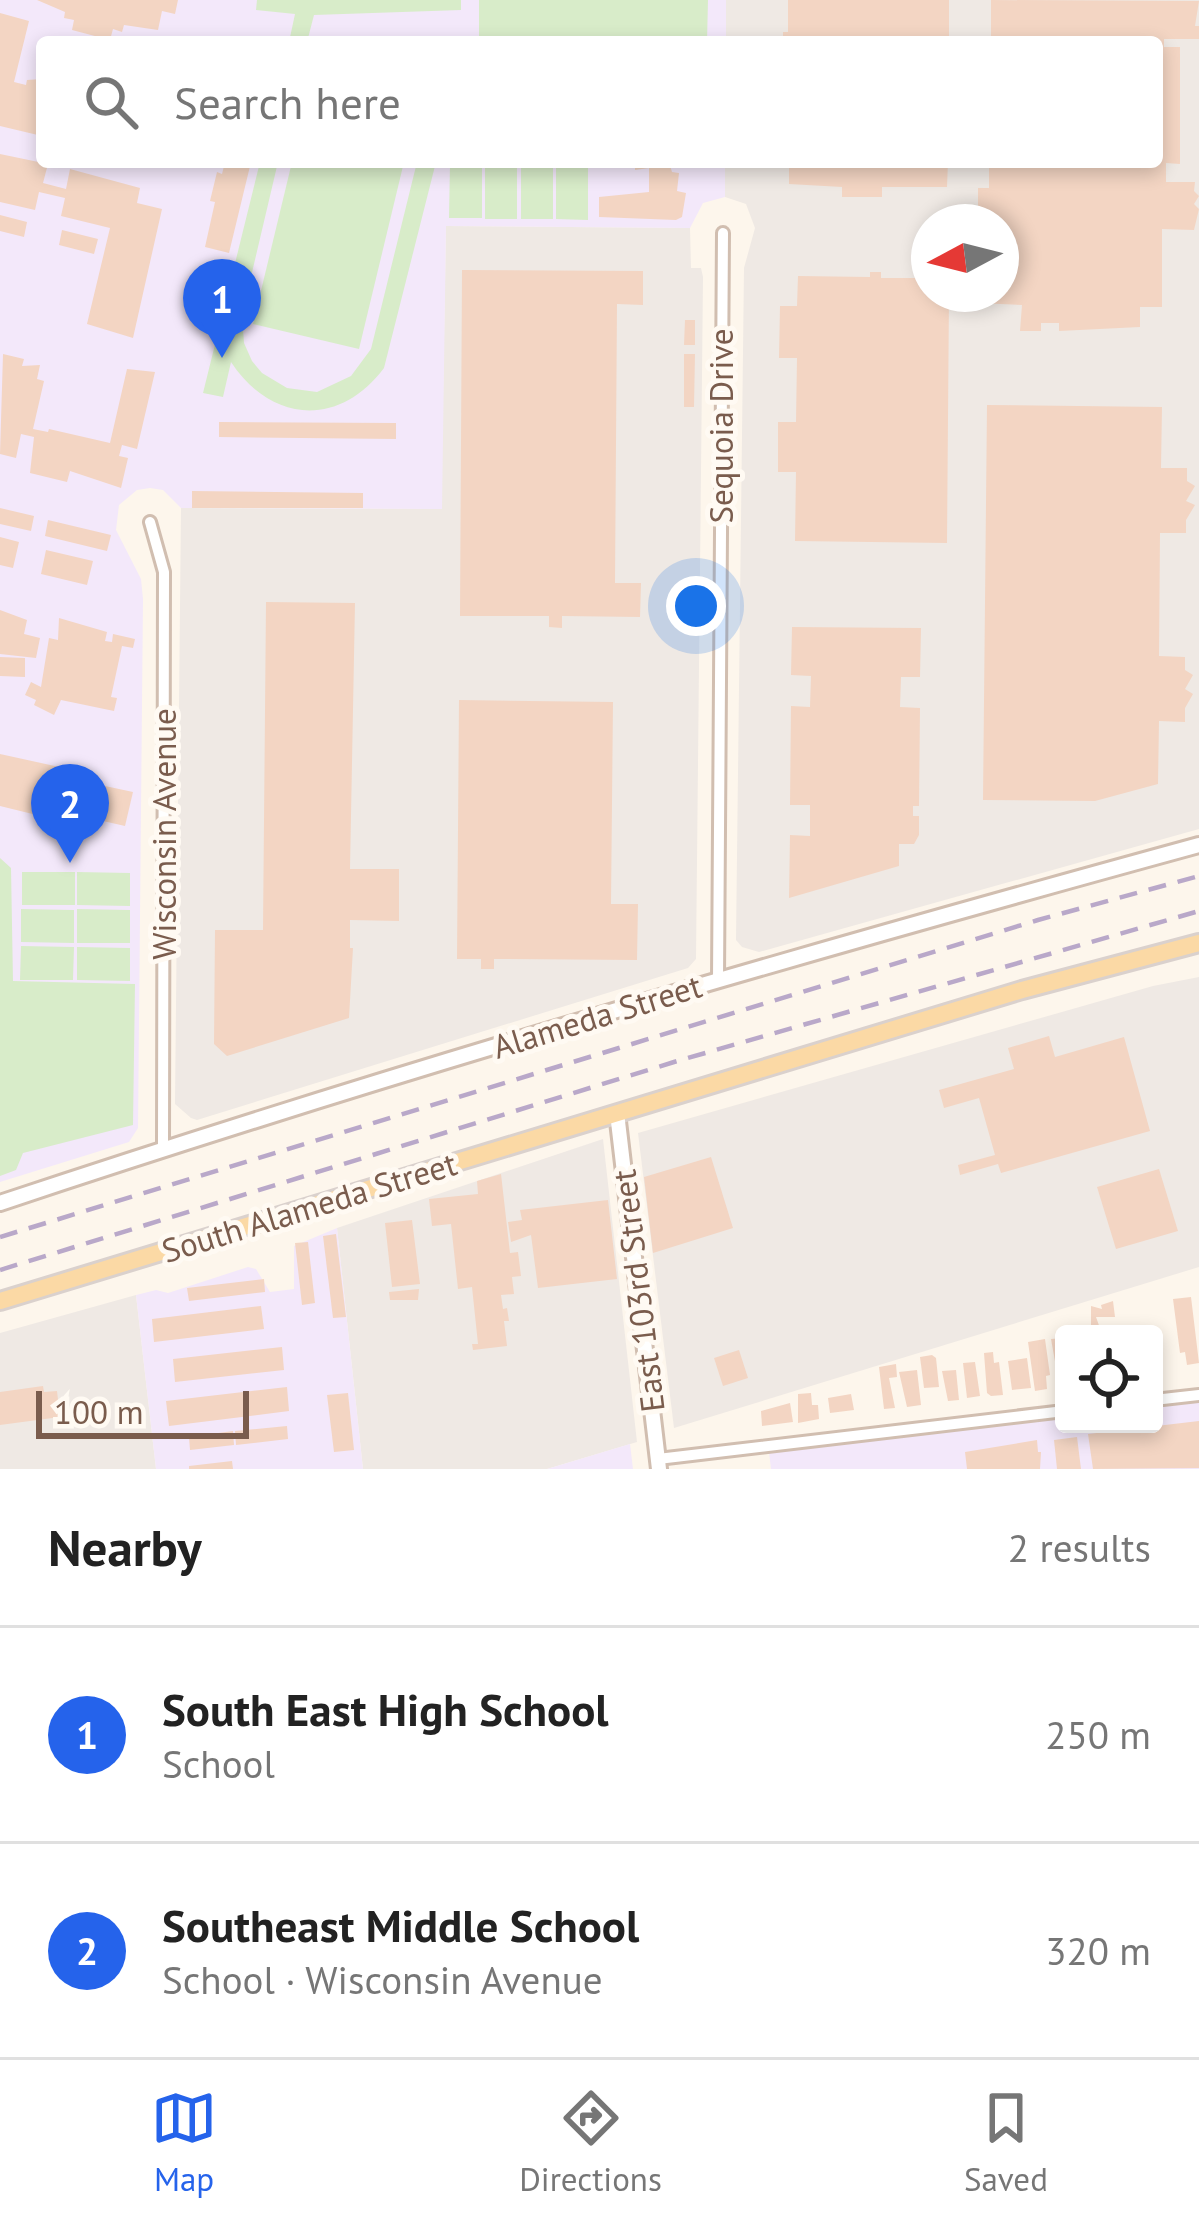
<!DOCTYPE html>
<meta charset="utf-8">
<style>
body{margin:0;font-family:"PT Sans",sans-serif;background:#f6f6f6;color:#222}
.controls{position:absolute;right:36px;bottom:36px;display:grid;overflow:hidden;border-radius:12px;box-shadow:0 6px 18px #0003}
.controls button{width:108px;height:108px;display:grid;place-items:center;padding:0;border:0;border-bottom:3px solid #e0e0e0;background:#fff;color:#222;font:60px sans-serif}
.compass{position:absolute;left:911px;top:204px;width:108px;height:108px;border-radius:50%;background:#fff;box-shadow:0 6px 18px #0003;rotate:263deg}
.scale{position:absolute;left:36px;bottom:30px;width:213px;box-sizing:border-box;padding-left:12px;border:6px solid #7a5c4d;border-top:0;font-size:33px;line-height:42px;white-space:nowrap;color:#7a5c4d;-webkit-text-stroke:9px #fffaf3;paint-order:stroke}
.you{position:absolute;left:696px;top:606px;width:42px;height:42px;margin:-30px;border:9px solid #fff;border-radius:50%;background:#1a73e8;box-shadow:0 0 0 18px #1a73e833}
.badge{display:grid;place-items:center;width:78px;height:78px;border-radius:50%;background:#2563eb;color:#fff;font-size:39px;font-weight:700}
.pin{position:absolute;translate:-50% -99px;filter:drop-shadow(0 3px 6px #0008)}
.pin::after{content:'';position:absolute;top:63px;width:42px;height:36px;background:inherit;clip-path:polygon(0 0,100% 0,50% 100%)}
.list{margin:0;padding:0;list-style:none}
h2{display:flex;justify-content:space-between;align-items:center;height:156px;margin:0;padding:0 48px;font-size:51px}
h2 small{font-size:39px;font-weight:400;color:#767676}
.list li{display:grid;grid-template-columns:78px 1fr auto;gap:36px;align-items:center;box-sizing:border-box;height:216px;padding:0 48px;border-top:3px solid #e0e0e0}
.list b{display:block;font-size:45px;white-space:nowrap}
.list p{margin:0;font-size:39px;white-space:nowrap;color:#767676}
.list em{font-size:39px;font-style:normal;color:#767676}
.icon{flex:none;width:66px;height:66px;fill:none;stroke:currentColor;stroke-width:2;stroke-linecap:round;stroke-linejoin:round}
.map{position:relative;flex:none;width:1199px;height:1469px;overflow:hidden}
.search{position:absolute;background:#fff;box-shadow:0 6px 18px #0003;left:36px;right:36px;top:36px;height:132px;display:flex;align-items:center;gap:30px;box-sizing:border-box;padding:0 42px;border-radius:12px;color:#767676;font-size:45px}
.sheet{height:588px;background:#fff}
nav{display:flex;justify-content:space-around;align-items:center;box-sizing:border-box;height:168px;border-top:3px solid #e0e0e0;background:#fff;font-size:33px;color:#767676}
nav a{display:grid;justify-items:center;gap:6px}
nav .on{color:#2563eb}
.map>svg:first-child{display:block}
.industrial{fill:#efe9e4;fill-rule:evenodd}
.education{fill:#f3e8fa}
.green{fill:#d8ecc9}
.building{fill:#f3d5c3}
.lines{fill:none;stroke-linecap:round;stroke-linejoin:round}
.minor-casing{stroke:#d1beb0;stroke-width:16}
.tertiary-casing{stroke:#d1beb0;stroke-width:20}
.primary-casing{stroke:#dad1cd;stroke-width:22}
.minor{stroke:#fff;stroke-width:10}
.tertiary{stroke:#fff;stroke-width:14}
.primary{stroke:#fbd9a5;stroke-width:16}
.rail{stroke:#b9a8c9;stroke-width:4.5;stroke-dasharray:18 12;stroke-linecap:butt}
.labels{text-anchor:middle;stroke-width:10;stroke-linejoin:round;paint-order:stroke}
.street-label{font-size:33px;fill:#7a5c4d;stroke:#fffaf3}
</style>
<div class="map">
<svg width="1199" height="1469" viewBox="0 0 1199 1469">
<rect width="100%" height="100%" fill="#fdf6ec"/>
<g class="industrial">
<path d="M726,0H1199V829L759,952L742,947L736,940L744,268L755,228L746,204L725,197V162H1157V42H726ZM929,222H1001V294H929Z"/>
<polygon points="446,226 690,228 691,268 701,268 703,277 696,959 688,968 197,1120 191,1118 175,1104 181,508 441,509"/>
<polygon points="1199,977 1199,1267 674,1428 638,1133 1153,986"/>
<polygon points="603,1139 637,1442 547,1469 363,1469 337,1228"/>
<polygon points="136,1295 156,1469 0,1469 0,1333"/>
</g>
<g class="education">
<polygon points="0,0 726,0 726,42 42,42 42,162 725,162 725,197 703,203 690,228 446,226 442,509 181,508 163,490 150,488 137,490 119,505 116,530 141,579 143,599 138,1128 129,1142 0,1182"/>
<polygon points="337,1228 363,1469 156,1469 136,1295 156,1290 168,1293 248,1267 256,1269 270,1292 294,1289 294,1246"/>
<polygon points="1199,1401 1199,1469 771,1469 769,1452 1064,1417 1064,1424 1154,1424 1154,1407"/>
<polygon points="630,1444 633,1469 547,1469"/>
</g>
<g class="green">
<polygon points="257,0 461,0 461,10 314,15 307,42 289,42 295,14 256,10"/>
<polygon points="479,0 708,0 707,42 479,42"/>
<path d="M260,162H278L242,315L244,343L252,361L262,373L287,388L317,392L351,376L371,349L417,162H436L384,368C339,428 271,423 231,362L223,397L203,393Z"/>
<polygon points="292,162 404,162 359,349 253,324"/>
<polygon points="450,164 482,164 482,218 449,218"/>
<rect x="485" y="164" width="32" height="55"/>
<rect x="521" y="165" width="32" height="54"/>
<polygon points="556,165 588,165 588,220 556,219"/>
<polygon points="0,858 11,868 13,981 135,984 133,1125 23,1153 16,1170 0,1176"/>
<rect x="22" y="872" width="53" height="33"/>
<polygon points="77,872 130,873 130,906 77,905"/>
<polygon points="21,909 74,910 74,943 21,942"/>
<polygon points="77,909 130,910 130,943 77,943"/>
<polygon points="21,946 74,947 73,980 20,980"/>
<polygon points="77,947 130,948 130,981 77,980"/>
</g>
<g class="building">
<polygon points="37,0 178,0 175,14 162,11 158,30 124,25 122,32 113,29 110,40 72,30 74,20 64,18 65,12"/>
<polygon points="788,0 949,0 949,42 783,42 783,32 788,32"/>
<polygon points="991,0 1199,1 1195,26 1199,26 1199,39 1164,39 1164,47 1180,47 1180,164 1166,163 1166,182 1195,182 1194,191 1199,196 1194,204 1199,209 1194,230 1162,229 1162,307 1140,307 1140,327 1059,331 1059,323 1041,323 1041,331 1020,331 1022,305 977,303 977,294 1001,294 1001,222 978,222 978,188 989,188 989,162 1157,162 1157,42 991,42"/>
<polygon points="0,13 29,21 14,82 26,85 27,80 42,79 42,136 0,126"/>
<polygon points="0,154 48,164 43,183 66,189 70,169 140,188 137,203 162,209 133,338 87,324 110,228 61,216 65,198 39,192 35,210 0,202"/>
<polygon points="225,162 251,162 229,253 205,247 215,202 210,201 217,172 222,174"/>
<polygon points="635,162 669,162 672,172 679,173 677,191 686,193 682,217 676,220 599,217 599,197 649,192 649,168 635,170"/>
<polygon points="789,162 948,162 947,187 882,187 882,197 842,197 842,187 789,184"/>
<polygon points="0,215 27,222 24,237 0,231"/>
<polygon points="62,230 98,239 94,254 59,245"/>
<polygon points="462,270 643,271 643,305 617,304 615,583 641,583 640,617 562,616 562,628 549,627 549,616 460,616"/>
<polygon points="870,272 881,272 881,278 929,278 929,294 949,294 947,543 795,541 796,472 778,472 778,422 796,422 797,358 779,358 780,306 797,306 798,276 870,277"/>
<polygon points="685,320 695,320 695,345 684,345"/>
<polygon points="3,354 24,359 22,366 40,365 37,379 44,381 33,429 48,432 49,429 110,443 127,369 155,372 137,449 122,445 119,456 128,458 121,488 70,471 67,482 30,473 34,437 21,434 16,458 0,454"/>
<polygon points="684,354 695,354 694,407 684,407"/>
<polygon points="987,405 1162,407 1161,468 1187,468 1187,481 1195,486 1186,501 1195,505 1186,520 1186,533 1160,533 1159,656 1185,657 1185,670 1193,675 1185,689 1193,694 1185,708 1185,722 1159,721 1158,784 1095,801 983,800"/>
<polygon points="219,422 396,423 396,439 219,437"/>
<polygon points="192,491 363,493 363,508 192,508"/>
<polygon points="0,508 34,516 31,531 0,524"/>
<polygon points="48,520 111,535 107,551 45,536"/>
<polygon points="0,537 19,542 13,568 0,565"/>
<polygon points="46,550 93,561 87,585 41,574"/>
<polygon points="266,602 355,603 350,869 399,869 399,921 350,920 350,948 353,948 349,1018 227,1056 214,1044 215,930 263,930"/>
<polygon points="0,610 27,620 24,634 40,638 36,658 0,654"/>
<polygon points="59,618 107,632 105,641 112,642 113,634 135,639 133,648 122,646 111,697 117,698 114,711 61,700 54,715 34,705 36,700 25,695 31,682 41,687 49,638 58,640"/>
<polygon points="792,627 921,628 920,677 901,677 900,707 920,708 919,806 913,806 913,816 919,816 919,835 914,844 899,844 899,866 789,898 790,835 810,836 810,805 790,805 791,706 810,707 811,676 791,675"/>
<polygon points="0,657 25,658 25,677 0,676"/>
<polygon points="459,700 613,702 611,904 638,904 637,960 494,959 494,969 481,969 481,959 457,959"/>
<polygon points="0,754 73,770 68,788 88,792 85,803 66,798 61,821 0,806"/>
<polygon points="105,786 133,792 125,826 103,821 98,813"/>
<polygon points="1049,1036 1055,1057 1124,1037 1150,1131 1001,1173 998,1164 960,1175 958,1165 995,1155 979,1098 944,1108 939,1090 1014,1069 1008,1048"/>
<polygon points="711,1157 733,1228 653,1253 644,1177"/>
<polygon points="1159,1169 1178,1231 1116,1249 1097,1187"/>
<polygon points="501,1174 510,1253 518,1252 521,1276 512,1277 514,1294 501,1295 503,1309 507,1308 509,1321 504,1321 507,1346 473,1350 472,1344 478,1344 472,1287 458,1289 451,1224 432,1226 429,1199 478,1194 477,1181"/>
<polygon points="608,1200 617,1279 538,1288 531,1235 511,1242 508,1222 522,1220 520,1210"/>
<polygon points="412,1220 420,1284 392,1287 385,1223"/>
<polygon points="336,1234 346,1317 333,1318 323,1236"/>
<polygon points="308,1242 315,1303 302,1305 295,1243"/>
<polygon points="264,1279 265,1292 189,1301 187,1288"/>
<polygon points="419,1289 418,1300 390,1300 389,1292"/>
<polygon points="1191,1297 1199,1363 1187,1365 1185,1352 1180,1353 1173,1299"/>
<polygon points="1113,1301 1115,1317 1096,1317 1102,1334 1091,1334 1091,1306 1102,1309 1101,1305"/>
<polygon points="261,1306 264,1329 154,1342 152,1319"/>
<polygon points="1064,1338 1064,1395 1061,1395 1051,1339"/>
<polygon points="1045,1339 1050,1375 1046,1376 1047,1389 1035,1391 1028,1342"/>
<polygon points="282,1347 284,1370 175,1382 173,1359"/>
<polygon points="739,1350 748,1378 723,1386 714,1358"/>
<polygon points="993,1352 994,1363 999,1362 1003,1395 991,1396 987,1393 984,1353"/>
<polygon points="932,1355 936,1358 939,1387 924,1388 920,1357"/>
<polygon points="1027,1358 1031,1388 1012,1390 1008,1361"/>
<polygon points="975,1362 980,1396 967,1398 963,1363"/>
<polygon points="896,1364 897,1377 889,1378 895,1408 884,1409 879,1367"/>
<polygon points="917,1370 921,1405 907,1407 899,1372"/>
<polygon points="956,1370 959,1400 948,1401 942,1371"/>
<polygon points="43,1386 44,1392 57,1391 60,1417 0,1425 0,1392"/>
<polygon points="287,1387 289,1411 169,1426 166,1401"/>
<polygon points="348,1393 354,1450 334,1452 327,1395"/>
<polygon points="811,1393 812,1405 818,1405 819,1419 798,1423 798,1394"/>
<polygon points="851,1394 854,1410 830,1413 828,1398"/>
<polygon points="790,1403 793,1422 762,1426 761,1411"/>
<polygon points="1199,1421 1199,1468 1093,1469 1088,1434"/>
<polygon points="287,1426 288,1439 236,1445 235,1431"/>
<polygon points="233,1431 234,1445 190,1450 189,1437"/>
<polygon points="1077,1437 1081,1469 1057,1469 1054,1440"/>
<polygon points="1037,1440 1038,1452 1041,1452 1040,1469 967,1469 965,1452"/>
<polygon points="232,1461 233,1469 189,1469 189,1466"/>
</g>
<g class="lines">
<g class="minor-casing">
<g id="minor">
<polyline points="150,522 164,572 163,1148"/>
<polyline points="718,979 723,233"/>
<polyline points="1154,1400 1199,1395"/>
<polyline points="658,1459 1064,1411"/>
</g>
</g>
<g class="tertiary-casing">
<g id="tertiary">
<polyline points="617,1113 659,1469"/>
<path d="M0,1203C396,1071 797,955 1199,845"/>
</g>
</g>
<g class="primary-casing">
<polyline id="primary" points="0,1301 1022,990 1199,943"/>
</g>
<use href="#minor" class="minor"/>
<use href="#tertiary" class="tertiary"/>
<use href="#primary" class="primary"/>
<g class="rail">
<polyline points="0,1237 1038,920 1199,876"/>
<polyline points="0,1270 674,1062 1199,911"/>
</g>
</g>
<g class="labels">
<g class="street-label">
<text transform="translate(721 426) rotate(-90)" y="12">Sequoia Drive</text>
<text transform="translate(164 834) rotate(-90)" y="12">Wisconsin Avenue</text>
<text transform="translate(597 1016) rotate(-17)" y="12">Alameda Street</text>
<text transform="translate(309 1207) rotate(-17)" y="12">South Alameda Street</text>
<text transform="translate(638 1291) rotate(-97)" y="12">East 103rd Street</text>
</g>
</g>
</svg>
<div class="controls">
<button><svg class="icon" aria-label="locate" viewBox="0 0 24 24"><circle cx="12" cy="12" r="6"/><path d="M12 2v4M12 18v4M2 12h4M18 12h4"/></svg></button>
</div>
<svg class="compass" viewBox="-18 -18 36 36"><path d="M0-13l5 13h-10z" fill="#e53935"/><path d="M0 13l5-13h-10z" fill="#767676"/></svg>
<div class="scale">100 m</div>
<div class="you"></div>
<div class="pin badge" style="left:222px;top:358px">1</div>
<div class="pin badge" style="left:70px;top:863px">2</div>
<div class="search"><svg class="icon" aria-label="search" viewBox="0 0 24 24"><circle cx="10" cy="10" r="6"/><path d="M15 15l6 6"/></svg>Search here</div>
</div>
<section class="sheet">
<h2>Nearby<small>2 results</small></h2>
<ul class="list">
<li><span class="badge">1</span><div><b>South East High School</b><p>School</p></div><em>250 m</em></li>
<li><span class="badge">2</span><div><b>Southeast Middle School</b><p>School · Wisconsin Avenue</p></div><em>320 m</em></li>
</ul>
</section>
<nav>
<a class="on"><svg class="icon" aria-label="map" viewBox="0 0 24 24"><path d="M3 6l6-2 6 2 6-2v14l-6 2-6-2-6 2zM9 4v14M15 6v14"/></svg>Map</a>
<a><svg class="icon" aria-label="directions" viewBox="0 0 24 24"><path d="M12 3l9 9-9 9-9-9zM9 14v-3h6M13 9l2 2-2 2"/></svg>Directions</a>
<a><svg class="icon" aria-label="saved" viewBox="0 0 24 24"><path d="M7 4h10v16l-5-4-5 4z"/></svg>Saved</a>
</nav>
